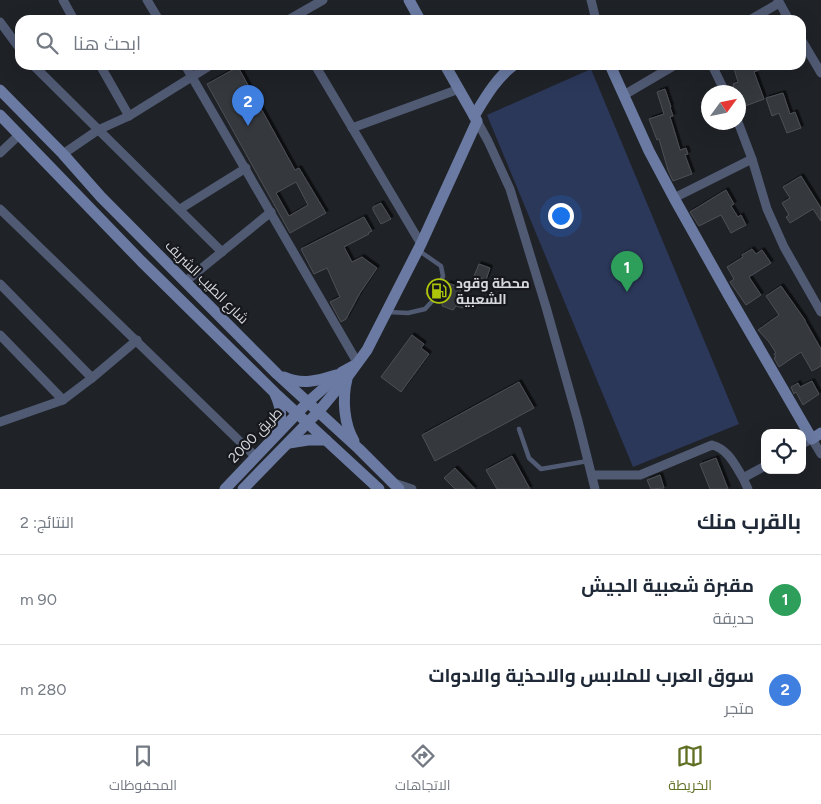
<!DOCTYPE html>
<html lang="ar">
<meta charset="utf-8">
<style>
body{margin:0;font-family:Figtree,Cairo,sans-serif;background:#f6f6f7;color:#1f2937;direction:rtl}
.controls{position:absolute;right:15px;bottom:15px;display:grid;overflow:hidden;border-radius:10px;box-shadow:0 5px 20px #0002}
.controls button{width:45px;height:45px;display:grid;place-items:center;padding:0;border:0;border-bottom:1px solid #e0e1e3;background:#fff;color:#1f2937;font:25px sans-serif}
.compass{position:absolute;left:701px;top:85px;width:45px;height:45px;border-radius:50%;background:#fff;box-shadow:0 5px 20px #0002;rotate:57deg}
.you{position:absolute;left:560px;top:215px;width:18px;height:18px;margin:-12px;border:4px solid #fff;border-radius:50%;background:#1a73e8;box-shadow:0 0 0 8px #1a73e833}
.badge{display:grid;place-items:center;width:32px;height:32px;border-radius:50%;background:#5f6f23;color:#fff;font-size:16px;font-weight:700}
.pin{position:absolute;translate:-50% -41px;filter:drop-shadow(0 1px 2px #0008)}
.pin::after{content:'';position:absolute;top:26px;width:18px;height:15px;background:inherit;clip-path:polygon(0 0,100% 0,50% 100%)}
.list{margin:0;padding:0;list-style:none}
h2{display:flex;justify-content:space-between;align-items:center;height:65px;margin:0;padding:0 20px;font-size:21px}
h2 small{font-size:16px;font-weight:400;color:#747a83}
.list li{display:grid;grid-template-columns:32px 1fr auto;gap:15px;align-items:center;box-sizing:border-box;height:90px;padding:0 20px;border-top:1px solid #e0e1e3}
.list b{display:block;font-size:19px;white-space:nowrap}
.list p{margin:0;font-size:16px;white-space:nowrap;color:#747a83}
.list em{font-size:16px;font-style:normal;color:#747a83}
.icon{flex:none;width:28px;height:28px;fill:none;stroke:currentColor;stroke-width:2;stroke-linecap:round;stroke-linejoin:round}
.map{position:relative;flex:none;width:821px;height:489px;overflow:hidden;direction:ltr}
.search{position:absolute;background:#fff;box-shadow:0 5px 20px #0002;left:15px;right:15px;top:15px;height:55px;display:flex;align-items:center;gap:12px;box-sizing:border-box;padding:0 18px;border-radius:15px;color:#747a83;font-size:19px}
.sheet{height:245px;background:#fff}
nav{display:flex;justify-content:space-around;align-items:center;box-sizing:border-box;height:70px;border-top:1px solid #e0e1e3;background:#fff;font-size:14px;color:#747a83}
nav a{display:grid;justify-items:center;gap:2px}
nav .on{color:#5f6f23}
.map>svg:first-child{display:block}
.green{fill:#2c385a}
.building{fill:#34373d;stroke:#4e5057;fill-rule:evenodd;filter:url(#shadow)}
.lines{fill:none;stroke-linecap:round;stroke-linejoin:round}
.lane{stroke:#505a73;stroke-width:4.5}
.street{stroke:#505a73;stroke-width:9}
.secondary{stroke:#6a7aa2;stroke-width:11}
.labels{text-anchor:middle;stroke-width:4.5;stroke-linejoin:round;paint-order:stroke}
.street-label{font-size:14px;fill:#d6d8dc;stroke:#16181e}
.poi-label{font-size:14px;font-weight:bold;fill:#d6d8dc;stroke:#16181e;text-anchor:start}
</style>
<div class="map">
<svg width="821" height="489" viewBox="0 0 821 489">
<defs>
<filter id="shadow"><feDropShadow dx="2.5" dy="-2.5" stdDeviation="0" flood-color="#0009"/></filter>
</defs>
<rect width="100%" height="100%" fill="#1f2227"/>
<polygon class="green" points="591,69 739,424 633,467 487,115"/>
<g class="building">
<polygon points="733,65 772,65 754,72 764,99 740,108 738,92 734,92 732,88 734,87 733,84 738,82"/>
<path d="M238,67L295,170L299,168L326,213L290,233L207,84ZM296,182L308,205L289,216L276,193Z"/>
<polygon points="665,89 671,107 670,107 673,116 670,117 675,133 680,150 686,148 688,154 685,155 692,174 673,181 668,170 659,139 657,140 649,119 664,114 657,92"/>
<polygon points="783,93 790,114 795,112 801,128 787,133 779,113 772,116 766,98"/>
<polygon points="801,176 821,208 821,221 813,209 790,223 786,217 789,215 782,203 790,198 783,187"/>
<polygon points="726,190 734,204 731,206 738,217 741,215 746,225 731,233 721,215 699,226 690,212"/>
<polygon points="381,203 391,219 381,224 373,210 373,207"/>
<polygon points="364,217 372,231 368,233 369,234 344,247 352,262 362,257 377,268 360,293 346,319 341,322 330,302 340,297 327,268 314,274 301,249"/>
<polygon points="752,249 756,254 762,250 771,263 749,277 761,295 746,305 730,282 734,279 727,267 743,257 742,255"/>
<polygon points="479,264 490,268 486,280 474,276"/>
<polygon points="448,283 462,288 458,295 467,299 464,308 456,306 453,310 442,306 443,300 440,299 438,294 434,293 431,296 426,294 429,284 435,286 436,290 439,292 443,289 446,290"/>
<polygon points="781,286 805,320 805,321 821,349 821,366 812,371 801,352 779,367 774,358 776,357 774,354 776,353 769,342 758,330 779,315 766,296"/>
<polygon points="412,335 424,344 421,348 429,354 401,392 381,377"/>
<polygon points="812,381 819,394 803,405 796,392 794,394 791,387 798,383 800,387"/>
<polygon points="519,382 534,408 435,461 422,435"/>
<polygon points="512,456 530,489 497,489 486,470"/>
<polygon points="716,458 728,489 710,489 700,464"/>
<polygon points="455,468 475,489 455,489 444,478"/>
<polygon points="660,475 664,488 651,489 647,480"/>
</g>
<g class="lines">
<g class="lane">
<polyline points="418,250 441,266 443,276 439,288"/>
<polyline points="388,312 408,313 425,309 436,297"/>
<polyline points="519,429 529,458 541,469 588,461"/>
</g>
<g class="street">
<polyline points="63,0 74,20"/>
<polyline points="147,0 159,20"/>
<polyline points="591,0 596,20"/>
<polyline points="778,0 789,20"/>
<polyline points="288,20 323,0"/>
<polyline points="750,20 779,3"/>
<polyline points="0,22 20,49"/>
<polyline points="801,39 821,73"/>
<polyline points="33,65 222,252"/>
<polyline points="100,65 129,116"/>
<polyline points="185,65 357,362"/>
<polyline points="315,65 421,244"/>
<polyline points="712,65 725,92"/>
<polyline points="624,95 675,65"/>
<polyline points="477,121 488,141 510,189 546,307 578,421 595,489"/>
<polyline points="738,122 752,159 767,209 784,247 821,312"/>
<polyline points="352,128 459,89"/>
<polyline points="0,153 19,135"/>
<polyline points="63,154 98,130 129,116 211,65"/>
<polyline points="674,198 752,159"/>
<polyline points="0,209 256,457"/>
<polyline points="180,209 246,168"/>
<polyline points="186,281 271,212"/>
<polyline points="0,284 92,378 137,340"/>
<polyline points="0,335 63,400 92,378"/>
<polyline points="0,422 63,400"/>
<polyline points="802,444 812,439 821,454"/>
<path d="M592,475H640L712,445C728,449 735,465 743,478"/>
<polyline points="394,483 412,489"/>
<polyline points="748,489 743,478 765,466"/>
</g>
<g class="secondary">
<polyline points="409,0 420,20"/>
<polyline points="610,65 649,151 674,198 729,296 812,439 821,433"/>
<polyline points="0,90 63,154 101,197 277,374 359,449 399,489"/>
<polyline points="0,115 141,261 275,393 379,489"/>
<path d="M474,116C485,98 497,77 514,65"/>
<path d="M284,377C302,385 317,381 336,375"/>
<path d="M347,379C342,399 344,424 354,441"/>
<path d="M275,394C281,407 283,418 277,432"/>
<polyline points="289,443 308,440 326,440"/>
<polyline points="225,489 308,402 342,372 353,366"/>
<polyline points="243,489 319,411 348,376 367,350 421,244 477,121 445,65"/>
</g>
</g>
<defs>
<g id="fuel-ring" transform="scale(1.25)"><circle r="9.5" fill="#16181e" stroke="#aec50a" stroke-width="1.5"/><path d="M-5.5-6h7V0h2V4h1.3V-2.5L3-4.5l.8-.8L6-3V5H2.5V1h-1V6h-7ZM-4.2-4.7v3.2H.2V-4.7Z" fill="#aec50a"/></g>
</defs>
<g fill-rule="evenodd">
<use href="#fuel-ring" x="439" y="291"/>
</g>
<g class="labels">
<g class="street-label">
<text transform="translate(207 282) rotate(45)" y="5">شارع الطيب الشريف</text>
<text transform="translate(255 435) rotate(-46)" y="5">طريق 2000</text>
</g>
<g class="poi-label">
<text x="456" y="288">محطة وقود<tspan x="456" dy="16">الشعبية</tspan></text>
</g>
</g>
</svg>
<div class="controls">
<button><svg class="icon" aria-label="locate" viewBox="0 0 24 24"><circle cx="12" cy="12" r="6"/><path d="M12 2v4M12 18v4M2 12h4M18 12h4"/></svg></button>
</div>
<svg class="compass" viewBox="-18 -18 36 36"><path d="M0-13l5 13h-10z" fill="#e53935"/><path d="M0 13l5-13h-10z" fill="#747a83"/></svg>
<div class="you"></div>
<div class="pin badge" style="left:627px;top:292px;background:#2e9e5b">1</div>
<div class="pin badge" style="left:248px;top:126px;background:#3f7fe0">2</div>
<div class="search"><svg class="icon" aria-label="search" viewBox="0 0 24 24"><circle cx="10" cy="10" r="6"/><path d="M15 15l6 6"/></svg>ابحث هنا</div>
</div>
<section class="sheet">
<h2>بالقرب منك<small>النتائج: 2</small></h2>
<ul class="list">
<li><span class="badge" style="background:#2e9e5b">1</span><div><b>مقبرة شعبية الجيش</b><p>حديقة</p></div><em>90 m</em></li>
<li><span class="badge" style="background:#3f7fe0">2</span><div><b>سوق العرب للملابس والاحذية والادوات</b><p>متجر</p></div><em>280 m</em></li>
</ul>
</section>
<nav>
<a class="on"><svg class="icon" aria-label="map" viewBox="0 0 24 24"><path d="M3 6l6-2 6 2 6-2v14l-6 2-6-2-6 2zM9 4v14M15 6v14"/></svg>الخريطة</a>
<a><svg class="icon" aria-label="directions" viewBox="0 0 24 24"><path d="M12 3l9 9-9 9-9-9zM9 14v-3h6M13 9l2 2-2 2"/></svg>الاتجاهات</a>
<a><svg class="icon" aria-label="saved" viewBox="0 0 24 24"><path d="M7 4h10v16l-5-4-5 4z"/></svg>المحفوظات</a>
</nav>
